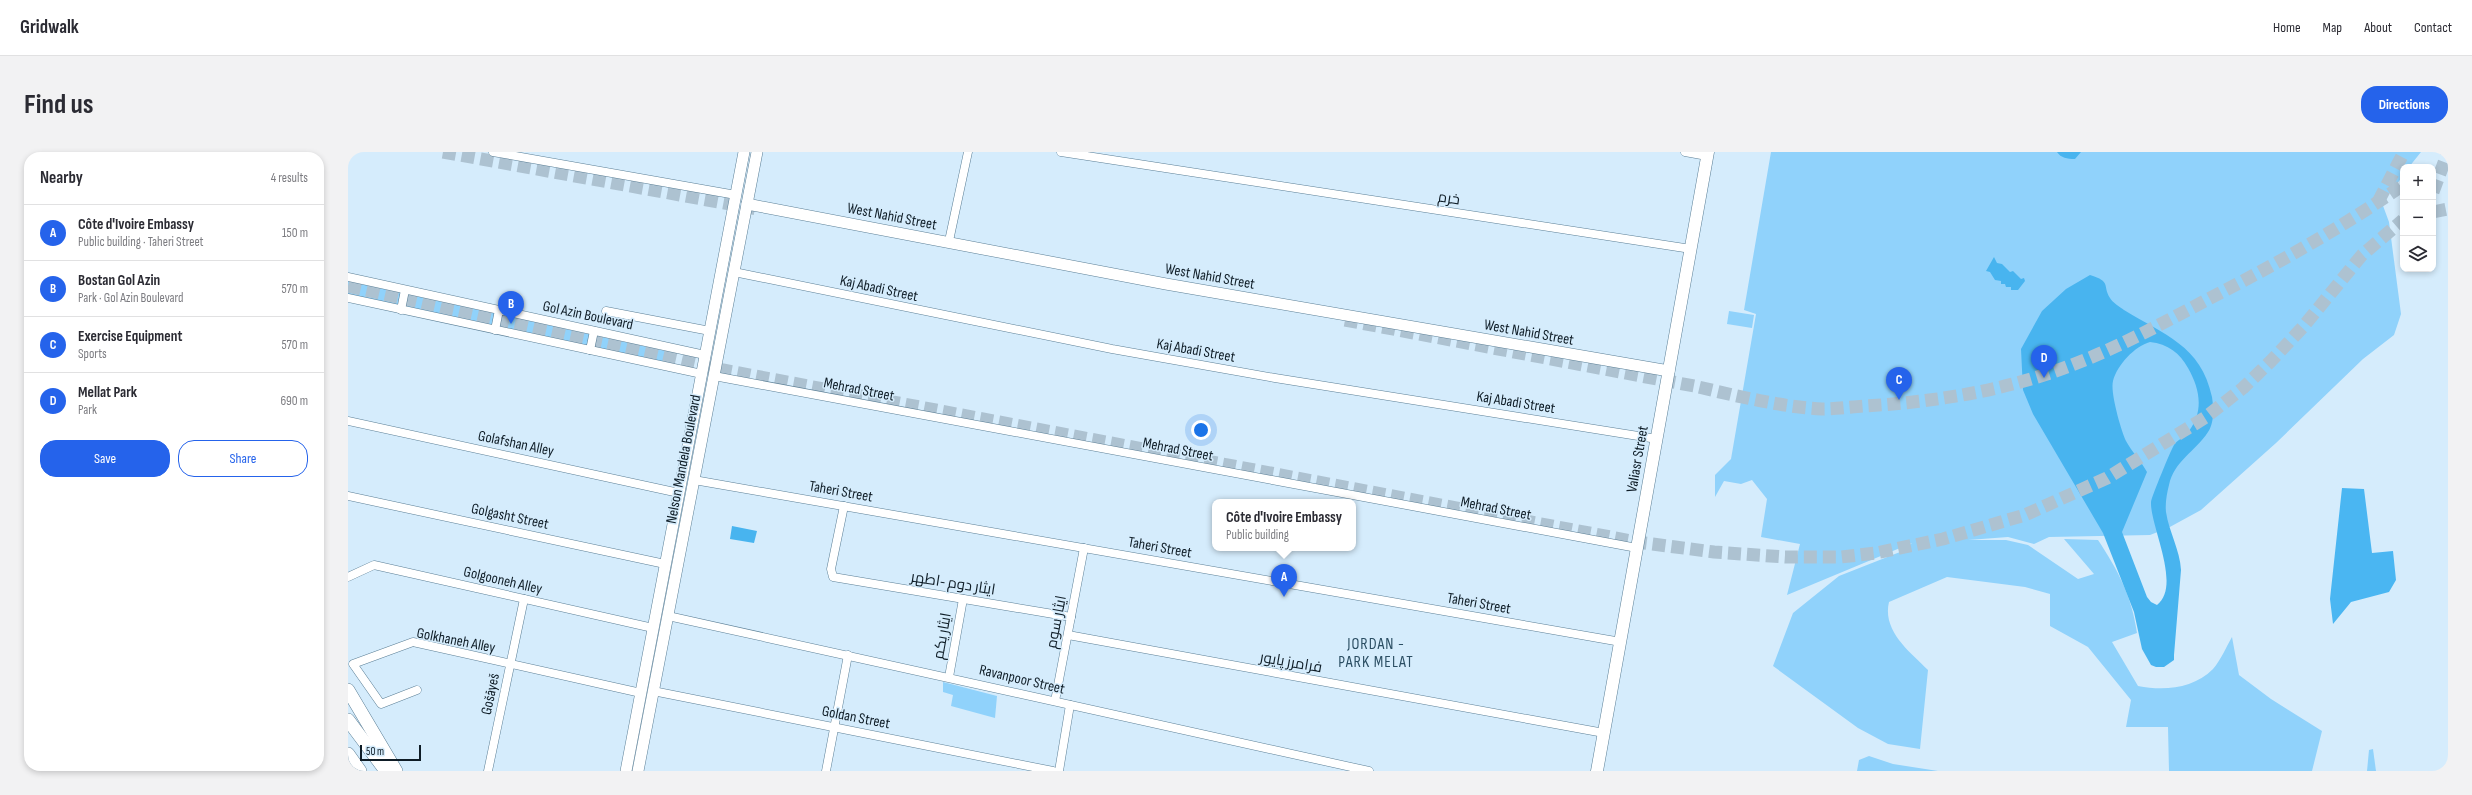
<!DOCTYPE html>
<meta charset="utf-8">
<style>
body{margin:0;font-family:"Sofia Sans Condensed",Cairo,sans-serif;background:#f2f2f3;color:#2b2b33}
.controls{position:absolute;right:12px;top:12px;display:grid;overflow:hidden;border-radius:8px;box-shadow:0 2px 6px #0003}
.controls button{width:36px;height:36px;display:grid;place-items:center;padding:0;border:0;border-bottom:1px solid #e1e1e2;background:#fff;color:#2b2b33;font:20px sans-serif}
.scale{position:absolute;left:12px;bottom:10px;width:61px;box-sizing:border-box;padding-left:4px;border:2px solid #0e1c26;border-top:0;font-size:11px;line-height:14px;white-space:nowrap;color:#0e1c26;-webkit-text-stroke:3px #d5ecfc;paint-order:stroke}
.you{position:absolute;left:853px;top:278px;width:14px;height:14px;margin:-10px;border:3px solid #fff;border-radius:50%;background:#1a73e8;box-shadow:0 0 0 6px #1a73e833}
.badge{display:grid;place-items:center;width:26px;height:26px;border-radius:50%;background:#2563eb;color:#fff;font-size:13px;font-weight:700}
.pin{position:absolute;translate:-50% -33px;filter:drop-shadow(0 1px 2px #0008)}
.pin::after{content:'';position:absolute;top:21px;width:14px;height:12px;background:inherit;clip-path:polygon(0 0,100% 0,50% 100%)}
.popup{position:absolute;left:864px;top:347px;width:144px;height:52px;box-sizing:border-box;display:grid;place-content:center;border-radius:8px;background:#fff;filter:drop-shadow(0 1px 3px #0005);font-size:13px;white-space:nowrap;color:#7c7c81}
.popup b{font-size:15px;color:#2b2b33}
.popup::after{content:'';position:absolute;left:50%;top:100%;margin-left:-8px;border:8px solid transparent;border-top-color:#fff}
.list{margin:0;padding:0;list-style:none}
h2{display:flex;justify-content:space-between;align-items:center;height:52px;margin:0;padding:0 16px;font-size:17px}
h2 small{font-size:13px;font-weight:400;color:#7c7c81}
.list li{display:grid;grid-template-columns:26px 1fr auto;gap:12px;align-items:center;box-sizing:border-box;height:56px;padding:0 16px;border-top:1px solid #e1e1e2}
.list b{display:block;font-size:15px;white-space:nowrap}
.list p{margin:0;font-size:13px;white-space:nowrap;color:#7c7c81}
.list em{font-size:13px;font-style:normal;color:#7c7c81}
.actions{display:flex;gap:8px;padding:12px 16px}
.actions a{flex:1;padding:9px 0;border:1px solid #2563eb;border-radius:16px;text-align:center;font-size:14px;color:#2563eb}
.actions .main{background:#2563eb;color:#fff}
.icon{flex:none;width:22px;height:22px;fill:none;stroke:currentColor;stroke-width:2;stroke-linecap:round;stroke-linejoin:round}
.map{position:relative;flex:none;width:2100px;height:619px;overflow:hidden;border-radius:16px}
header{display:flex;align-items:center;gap:24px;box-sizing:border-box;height:56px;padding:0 20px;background:#fff;border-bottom:1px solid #e1e1e2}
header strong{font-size:19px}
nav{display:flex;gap:22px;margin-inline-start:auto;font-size:14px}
.intro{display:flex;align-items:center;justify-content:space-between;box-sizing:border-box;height:96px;padding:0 24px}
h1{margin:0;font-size:28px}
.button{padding:10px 18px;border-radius:16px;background:#2563eb;color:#fff;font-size:14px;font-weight:700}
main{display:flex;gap:24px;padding:0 24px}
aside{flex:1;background:#fff;border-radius:16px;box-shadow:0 2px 6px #0003}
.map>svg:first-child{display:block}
.green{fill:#90d2fb}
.forest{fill:#4ab6f2}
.water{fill:#48b4ef;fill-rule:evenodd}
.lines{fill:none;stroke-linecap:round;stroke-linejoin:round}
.trunk-tunnel{stroke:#adc2d1;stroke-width:13;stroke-dasharray:13 6;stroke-linecap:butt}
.minor-casing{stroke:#5b7f96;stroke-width:9}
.secondary-casing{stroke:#5b7f96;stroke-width:12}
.primary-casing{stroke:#5b7f96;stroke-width:13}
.trunk-casing{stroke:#5b7f96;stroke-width:14}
.minor{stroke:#fff;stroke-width:8}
.secondary{stroke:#fff;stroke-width:11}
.primary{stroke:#fff;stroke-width:12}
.trunk{stroke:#fff;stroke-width:13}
.labels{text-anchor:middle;stroke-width:3;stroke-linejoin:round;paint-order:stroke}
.street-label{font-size:15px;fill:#0e1c26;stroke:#d5ecfc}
.neighbourhood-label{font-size:16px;letter-spacing:1px;fill:#2b4e63;stroke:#d5ecfc}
</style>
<header>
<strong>Gridwalk</strong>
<nav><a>Home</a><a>Map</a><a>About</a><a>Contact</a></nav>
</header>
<div class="intro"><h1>Find us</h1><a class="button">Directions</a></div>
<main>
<aside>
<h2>Nearby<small>4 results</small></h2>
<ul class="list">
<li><span class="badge">A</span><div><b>Côte d'Ivoire Embassy</b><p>Public building · Taheri Street</p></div><em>150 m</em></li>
<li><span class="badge">B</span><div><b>Bostan Gol Azin</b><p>Park · Gol Azin Boulevard</p></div><em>570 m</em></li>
<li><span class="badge">C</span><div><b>Exercise Equipment</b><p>Sports</p></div><em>570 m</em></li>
<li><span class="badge">D</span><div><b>Mellat Park</b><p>Park</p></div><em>690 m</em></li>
</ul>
<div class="actions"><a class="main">Save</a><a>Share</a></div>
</aside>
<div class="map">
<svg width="2100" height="619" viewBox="0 0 2100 619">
<rect width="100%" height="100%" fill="#d5ecfc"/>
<g class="green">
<path d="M1423,0H2073L2061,15H2055V24L2034,51L2041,70L2053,162L2046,183L2015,207L1928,291L1853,358L1820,376L1802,383L1701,385L1686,392L1660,385L1620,388H1658L1680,393L1730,427L1746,422L1716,387L1750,388C1770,418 1784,445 1789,481L1764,490L1790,534C1816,539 1845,537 1865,517C1873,508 1878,495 1884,485L1891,523L1923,547L1974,579L1964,619H1821L1820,575H1778L1783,548L1740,495L1702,474V442L1677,435L1599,425L1541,450C1534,479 1562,500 1580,518L1572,597L1540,592L1510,576L1425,514L1445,461L1491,424L1552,400L1564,391L1439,443L1452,392L1413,385L1419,347L1404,328L1393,332L1376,329L1367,345V323L1383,307L1408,162L1396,158Z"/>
<polygon points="0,129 326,201 323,213 0,142"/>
<polygon points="1381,159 1406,163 1404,176 1379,172"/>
<polygon points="595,530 649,544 647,566 603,554 605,543 595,540"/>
<polygon points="2025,597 2028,619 2019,619 2021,598"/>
<polygon points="1521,604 1545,612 1590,619 1509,619 1511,608"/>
</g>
<polygon class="forest" points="1994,336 2016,337 2024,401 2045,399 2048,428 2041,440 2003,450 1985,472 1982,447"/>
<g class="water">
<path d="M1709,0H1733L1727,7C1719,7 1713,6 1709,0Z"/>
<polygon points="1646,105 1649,111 1654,112 1662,120 1665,119 1673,127 1676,126 1677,129 1670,138 1663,138 1663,135 1658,135 1657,132 1653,132 1653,129 1647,128 1642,120 1638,119"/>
<path d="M1742,123C1764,130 1754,133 1762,146C1764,150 1772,155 1776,158C1816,183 1853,193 1864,245C1866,257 1866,271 1860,280C1847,300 1826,309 1821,333C1819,341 1817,351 1818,360C1821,380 1832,398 1833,418L1826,503V508L1816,515H1808L1803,513L1794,497L1786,460L1755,381L1685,262L1675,238L1673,197L1694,159L1718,137ZM1802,190C1820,192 1832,201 1840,216C1852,237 1856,259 1841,279C1837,285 1829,288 1826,293C1822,300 1804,344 1803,350C1802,374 1834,434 1809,453L1803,450L1799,445L1774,380L1799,320C1793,309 1784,300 1778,289C1773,278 1762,240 1765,229C1769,213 1787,194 1802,190Z"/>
<polygon points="384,374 409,379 406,391 382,387"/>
</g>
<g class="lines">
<g class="trunk-tunnel">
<polyline points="95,0 409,57"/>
<polyline points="2085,40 2100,0"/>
<polyline points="2030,50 2056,0"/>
<polyline points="2085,60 2100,57"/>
<polyline points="0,134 375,218 1289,390 1366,400 1437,405 1493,405 1528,401 1595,387 1677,363 1759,326 1858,265 1895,236 1923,209 1955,175 2014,103 2055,68"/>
<path d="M997,168L1346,234C1385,243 1433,255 1474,257C1488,257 1502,255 1516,254C1588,250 1662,238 1729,211C1778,192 1824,166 1870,142C1934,109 1996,74 2055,33"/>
</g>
<g class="minor-casing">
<g id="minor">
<polyline points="145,0 388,43"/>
<polyline points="713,0 1343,97"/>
<polyline points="1337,0 1359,4"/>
<polyline points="601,89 620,0"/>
<polyline points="386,120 764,197 927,226 1309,287"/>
<polyline points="0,125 357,203"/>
<polyline points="0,146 354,222"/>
<polyline points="53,158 57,138"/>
<polyline points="258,159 362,179"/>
<polyline points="147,178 151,158"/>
<polyline points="242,198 246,179"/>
<polyline points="366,224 1289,396"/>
<polyline points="0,269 331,341"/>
<polyline points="346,328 1273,490"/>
<polyline points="0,344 317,412"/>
<polyline points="496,354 483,417 485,425 723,465"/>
<polyline points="0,425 26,413 305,476"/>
<polyline points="320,464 1021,619"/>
<polyline points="720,483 1256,581"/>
<polyline points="601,525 615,447"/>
<polyline points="69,538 33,552 5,512 65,490 293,541"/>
<polyline points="305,539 705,619"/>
<polyline points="707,549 736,396"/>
<polyline points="140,619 176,447"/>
<polyline points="478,619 500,503"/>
<polyline points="711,619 722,553"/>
</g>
</g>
<g class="secondary-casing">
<g id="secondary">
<polyline points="399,52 818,132 1321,219"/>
<polyline points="278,619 396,0"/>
<polyline points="290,619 409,0"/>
</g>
</g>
<g class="primary-casing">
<polyline id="primary" points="1249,619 1360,0"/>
</g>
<g class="trunk-casing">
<g id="trunk">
<polyline points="0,538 48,619"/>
<polyline points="0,568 38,619"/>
<polyline points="0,602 12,619"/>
</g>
</g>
<use href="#minor" class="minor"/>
<use href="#secondary" class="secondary"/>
<use href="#primary" class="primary"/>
<use href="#trunk" class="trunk"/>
</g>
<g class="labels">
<g class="street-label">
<text transform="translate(1101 46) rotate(9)" y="5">خرم</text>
<text transform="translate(544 64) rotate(11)" y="5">West Nahid Street</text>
<text transform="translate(862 124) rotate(10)" y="5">West Nahid Street</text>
<text transform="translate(531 136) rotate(12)" y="5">Kaj Abadi Street</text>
<text transform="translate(240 163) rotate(12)" y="5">Gol Azin Boulevard</text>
<text transform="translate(1181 180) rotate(10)" y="5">West Nahid Street</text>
<text transform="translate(848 198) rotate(10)" y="5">Kaj Abadi Street</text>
<text transform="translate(511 237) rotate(11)" y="5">Mehrad Street</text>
<text transform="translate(1168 250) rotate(9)" y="5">Kaj Abadi Street</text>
<text transform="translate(168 291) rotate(12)" y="5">Golafshan Alley</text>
<text transform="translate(830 297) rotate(11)" y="5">Mehrad Street</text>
<text transform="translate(335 307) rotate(-79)" y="5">Nelson Mandela Boulevard</text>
<text transform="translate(1289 307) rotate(-80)" y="5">Valiasr Street</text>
<text transform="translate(493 339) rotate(10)" y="5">Taheri Street</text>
<text transform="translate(1148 356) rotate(11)" y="5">Mehrad Street</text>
<text transform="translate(162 364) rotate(12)" y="5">Golgasht Street</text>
<text transform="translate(812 395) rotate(10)" y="5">Taheri Street</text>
<text transform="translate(155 428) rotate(13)" y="5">Golgooneh Alley</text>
<text transform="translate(605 431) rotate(9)" y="5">ایثار دوم -اطهر</text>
<text transform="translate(1131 451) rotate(10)" y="5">Taheri Street</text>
<text transform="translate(708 470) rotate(-79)" y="5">ایثار سوم</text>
<text transform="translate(594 484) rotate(-80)" y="5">ایثار یکم</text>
<text transform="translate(108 488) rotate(11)" y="5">Golkhaneh Alley</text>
<text transform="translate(943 510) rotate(10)" y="5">فرامرز پایور</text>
<text transform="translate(674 527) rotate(13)" y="5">Ravanpoor Street</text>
<text transform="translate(142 542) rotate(-78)" y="5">Gošāyeš</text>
<text transform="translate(508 565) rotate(11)" y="5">Goldan Street</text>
</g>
<g class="neighbourhood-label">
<text x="1028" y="497">JORDAN -<tspan x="1028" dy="18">PARK MELAT</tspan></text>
</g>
</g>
</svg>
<div class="controls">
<button>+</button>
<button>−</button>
<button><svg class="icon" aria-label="layers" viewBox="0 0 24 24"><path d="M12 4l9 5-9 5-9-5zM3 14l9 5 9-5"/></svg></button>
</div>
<div class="scale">50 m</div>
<div class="you"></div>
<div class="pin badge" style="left:936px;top:445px">A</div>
<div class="popup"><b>Côte d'Ivoire Embassy</b>Public building</div>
<div class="pin badge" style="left:163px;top:172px">B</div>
<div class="pin badge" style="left:1551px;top:248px">C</div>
<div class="pin badge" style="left:1696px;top:226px">D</div>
</div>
</main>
